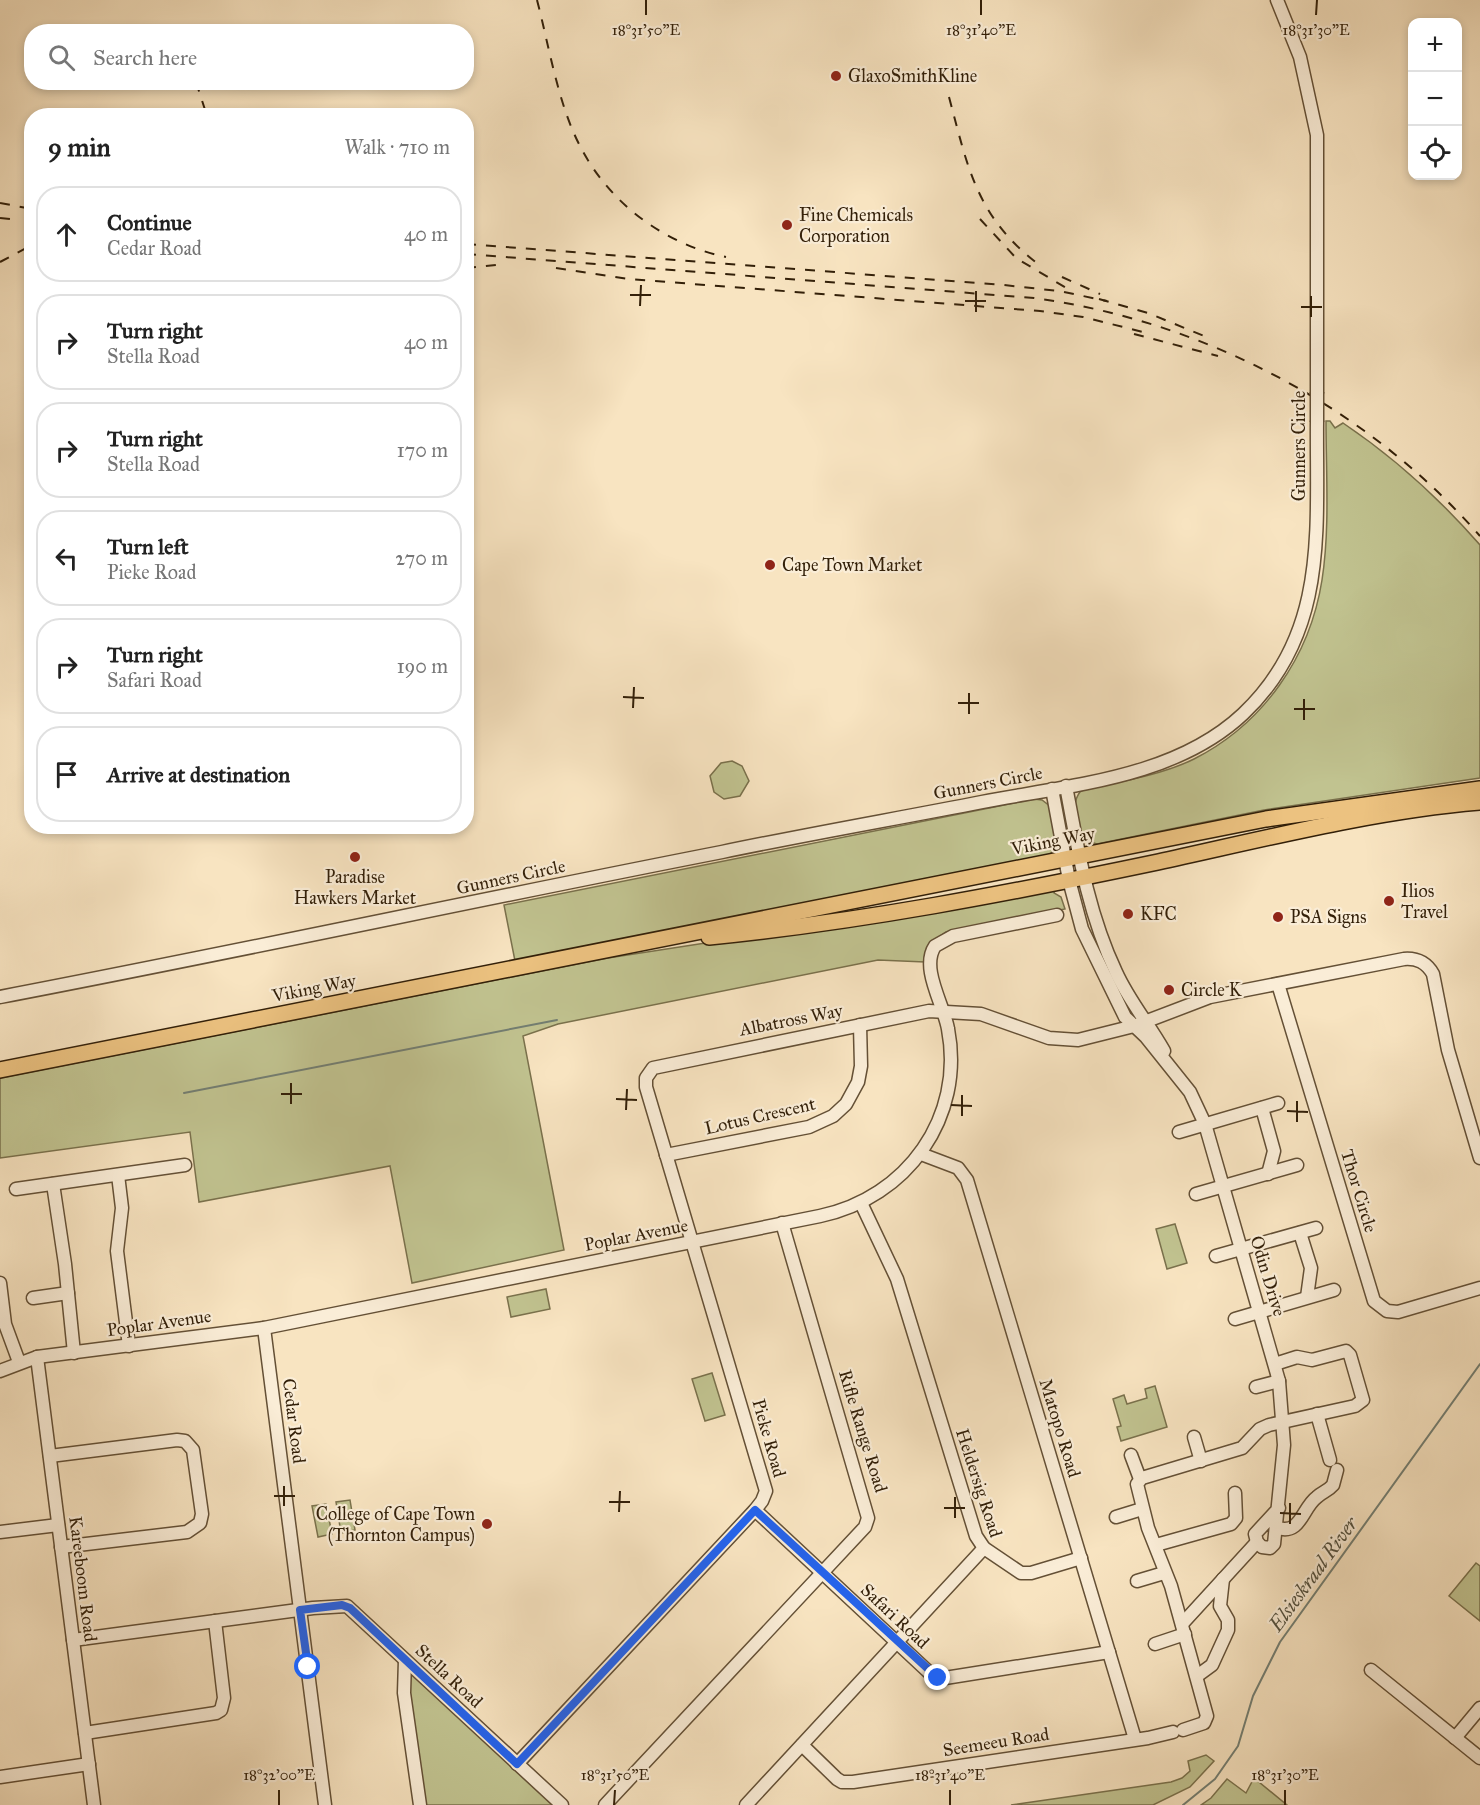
<!DOCTYPE html>
<meta charset="utf-8">
<style>
body{margin:0;font-family:"IM FELL Great Primer",serif;background:#f6f6f6;color:#222}
.controls{position:absolute;right:18px;top:18px;display:grid;overflow:hidden;border-radius:12px;box-shadow:0 3px 9px #0003}
.controls button{width:54px;height:54px;display:grid;place-items:center;padding:0;border:0;border-bottom:2px solid #e0e0e0;background:#fff;color:#222;font:30px sans-serif}
.stop{position:absolute;width:18px;height:18px;margin:-14px;border:4px solid #2563eb;border-radius:50%;background:#fff}
.stop.end{background:#2563eb;border-color:#fff;box-shadow:0 2px 6px #0008}
.list{margin:0;padding:0;list-style:none}
h2{display:flex;justify-content:space-between;align-items:center;height:78px;margin:0;padding:0 24px;font-size:26px}
h2 small{font-size:20px;font-weight:400;color:#767676}
.list li{display:grid;grid-template-columns:39px 1fr auto;gap:18px;align-items:center;box-sizing:border-box;height:96px;margin:0 12px 12px;padding:0 12px;border:2px solid #e0e0e0;border-radius:24px}
.list b{display:block;font-size:22px;white-space:nowrap}
.list p{margin:0;font-size:20px;white-space:nowrap;color:#767676}
.list em{font-size:20px;font-style:normal;color:#767676}
.icon{flex:none;width:33px;height:33px;fill:none;stroke:currentColor;stroke-width:2;stroke-linecap:round;stroke-linejoin:round}
.map{position:relative;flex:none;width:1480px;height:1805px;overflow:hidden}
.search{position:absolute;background:#fff;box-shadow:0 3px 9px #0003;left:24px;top:24px;width:450px;height:66px;display:flex;align-items:center;gap:15px;box-sizing:border-box;padding:0 21px;border-radius:24px;color:#767676;font-size:22px}
.panel{position:absolute;background:#fff;box-shadow:0 3px 9px #0003;left:24px;top:108px;width:450px;height:726px;border-radius:24px}
.map>svg:first-child{display:block}
.green{fill:#c1c390;stroke:#7a714c;stroke-width:1.5}
.lines{fill:none;stroke-linecap:round;stroke-linejoin:round}
.stream{stroke:#737e72;stroke-width:2}
.minor-casing{stroke:#645036;stroke-width:15}
.major-casing{stroke:#321f08;stroke-width:18}
.minor{stroke:#faedd7;stroke-width:12}
.major{stroke:#ecc280;stroke-width:15}
.rail{stroke:#321f08;stroke-width:2;stroke-dasharray:10 10;stroke-linecap:butt}
.minor-bridge-casing{stroke:#645036;stroke-width:15;stroke-linecap:butt}
.minor-bridge{stroke:#faedd7;stroke-width:12}
.route{stroke:#2563eb;stroke-width:8}
.ticks{fill:none;stroke:#321f08;stroke-width:2}
.poi-dot{fill:#8f2418;stroke:#faedd7;stroke-width:2}
.labels{text-anchor:middle;stroke-width:4.5;stroke-linejoin:round;paint-order:stroke}
.poi-label{font-size:18px;fill:#321f08;stroke:#faedd7;text-anchor:start}
.street-label{font-size:18px;fill:#321f08;stroke:#faedd7}
.water-label{font-size:20px;font-style:italic;fill:#524f3d;stroke:#faedd7}
.ticks-label{font-size:15px;text-anchor:middle;fill:#321f08;stroke:#faedd7;stroke-width:4.5;stroke-linejoin:round;paint-order:stroke}
</style>
<div class="map">
<svg width="1480" height="1805" viewBox="0 0 1480 1805">
<rect width="100%" height="100%" fill="#f8e4c1"/>
<filter id="stains"><feTurbulence type="fractalNoise" baseFrequency=".00333" numOctaves="4"/><feColorMatrix values="0 0 0 0 .2 0 0 0 0 .09 0 0 0 0 .02 0 0 0 .5 -.17"/></filter>
<radialGradient id="worn" r=".72"><stop offset=".6" stop-color="#630" stop-opacity="0"/><stop offset="1" stop-color="#630" stop-opacity=".3"/></radialGradient>
<g class="green">
<path d="M1326,421H1330L1335,428L1343,423C1395,458 1439,498 1480,545V778L1264,810L1097,844C1078,840 1068,807 1080,792C1092,784 1110,784 1124,781C1148,776 1172,770 1194,759C1263,724 1310,657 1322,580C1330,529 1326,473 1326,421Z"/>
<polygon points="732,761 742,766 749,781 740,796 724,799 714,792 710,776 721,763"/>
<polygon points="1034,799 1042,800 1051,807 1058,846 1048,856 515,961 504,905"/>
<polygon points="1055,889 1054,893 1061,897 1065,909 946,932 933,941 925,962 878,960 558,1024 523,1036 564,1250 412,1283 390,1166 199,1202 190,1132 0,1158 0,1078 608,958"/>
<polygon points="1175,1224 1187,1263 1167,1269 1156,1229"/>
<polygon points="546,1289 550,1309 511,1317 507,1297"/>
<polygon points="712,1373 725,1415 705,1421 692,1379"/>
<polygon points="1155,1386 1167,1427 1121,1441 1117,1427 1121,1426 1113,1399 1124,1395 1127,1404 1147,1398 1145,1389"/>
<polygon points="350,1500 355,1530 341,1533 336,1502"/>
<polygon points="326,1504 332,1534 318,1537 312,1506"/>
<polygon points="1476,1563 1480,1566 1480,1621 1449,1596"/>
<polygon points="411,1672 556,1805 424,1805 408,1675"/>
<polygon points="1206,1755 1214,1761 1190,1787 1153,1805 1011,1805 1171,1782 1182,1778 1190,1771 1188,1761"/>
<polygon points="1254,1778 1287,1805 1201,1805 1211,1798 1227,1779 1246,1793"/>
</g>
<g class="lines">
<g class="stream">
<polyline points="184,1093 557,1020"/>
<polyline points="1183,1805 1215,1779 1238,1746 1253,1696 1280,1642 1480,1364"/>
</g>
<g class="minor-casing">
<g id="minor">
<polyline points="1277,0 1300,57 1317,135 1317,392"/>
<path d="M1066,786C1078,850 1088,913 1116,972C1129,1001 1149,1024 1164,1051"/>
<polyline points="1052,789 1069,880 1082,929 1125,1017 1146,1037 1190,1092 1205,1124 1279,1381 1284,1445 1274,1544 1270,1548 1262,1547 1257,1542 1255,1534 1279,1508"/>
<polyline points="1278,984 1374,1301 1387,1311 1398,1312 1480,1288"/>
<path d="M0,997C241,951 481,899 722,852C808,834 895,819 982,802C1070,785 1175,778 1243,714C1329,633 1316,529 1317,422"/>
<polyline points="1262,1108 1274,1151 1268,1174"/>
<polyline points="1179,1132 1278,1103"/>
<polyline points="921,1154 958,1168 967,1180 1135,1739"/>
<polyline points="666,1155 809,1127 833,1116 846,1104 858,1082 861,1066 860,1025"/>
<polyline points="118,1175 122,1208 117,1251 129,1346"/>
<polyline points="53,1184 65,1264 74,1353"/>
<polyline points="16,1189 185,1165"/>
<polyline points="1196,1194 1297,1165"/>
<polyline points="861,1203 897,1279 976,1536 984,1548 1021,1573 1031,1573 1081,1558"/>
<polyline points="1300,1233 1311,1268 1307,1297"/>
<polyline points="1216,1256 1316,1228"/>
<polyline points="0,1283 5,1324 19,1362"/>
<polyline points="33,1298 68,1293"/>
<polyline points="1235,1319 1334,1290"/>
<polyline points="264,1328 325,1805"/>
<polyline points="37,1357 94,1805"/>
<path d="M0,1371L37,1357L264,1328L820,1216C907,1198 965,1117 948,1029C944,1005 920,968 935,946L953,936L1057,915"/>
<polyline points="1256,1387 1279,1381"/>
<polyline points="1317,1414 1330,1460"/>
<polyline points="1194,1437 1201,1461"/>
<polyline points="1131,1455 1140,1479"/>
<polyline points="50,1456 177,1440 185,1441 193,1450 202,1514 200,1523 187,1532 61,1547"/>
<polyline points="755,1510 934,1677 945,1678 1109,1652"/>
<polyline points="1116,1517 1142,1509"/>
<path d="M1278,1528C1301,1535 1302,1508 1317,1497C1322,1492 1328,1491 1333,1485L1337,1470"/>
<polyline points="0,1532 58,1525"/>
<polyline points="1156,1545 1231,1524 1236,1518 1235,1493"/>
<polyline points="1137,1581 1164,1573"/>
<polyline points="1182,1624 1257,1542"/>
<polyline points="73,1640 313,1608 347,1606 562,1805"/>
<polyline points="1155,1644 1185,1634"/>
<polyline points="405,1660 404,1693 420,1805"/>
<polyline points="1371,1670 1480,1758"/>
<polyline points="1197,1676 1212,1665 1228,1630 1228,1620 1220,1606 1223,1579"/>
<polyline points="1183,1730 1204,1723 1207,1716 1171,1586 1148,1528 1137,1484 1142,1478 1242,1448 1260,1429 1269,1425 1355,1406 1363,1400 1350,1355 1346,1351 1312,1360 1297,1357 1275,1364"/>
<polyline points="85,1733 216,1713 221,1710 224,1698 215,1621"/>
<polyline points="1455,1738 1480,1708"/>
<polyline points="802,1745 837,1779 842,1782 853,1782 1148,1738 1173,1732"/>
<path d="M517,1764L755,1510L762,1501L766,1491L646,1087V1078L653,1068L929,1011L981,1014L1049,1038L1078,1040L1134,1026L1210,997L1404,959C1417,958 1426,962 1433,974L1448,1050L1480,1158"/>
<polyline points="0,1777 89,1764"/>
<polyline points="605,1805 865,1527 868,1518 782,1223"/>
<polyline points="746,1805 984,1548"/>
</g>
</g>
<g class="major-casing">
<g id="major">
<path d="M709,937C860,922 1010,893 1158,862C1264,839 1372,811 1480,802"/>
<polyline points="0,1070 1266,819 1480,789"/>
</g>
</g>
<use href="#minor" class="minor"/>
<use href="#major" class="major"/>
<g class="rail">
<path d="M537,0C549,46 558,104 580,146C609,203 664,244 726,257"/>
<polyline points="196,82 207,116"/>
<path d="M949,97C968,168 976,216 1038,264"/>
<polyline points="0,203 32,209"/>
<polyline points="0,218 18,220"/>
<polyline points="980,219 1016,258 1068,289"/>
<polyline points="466,244 1004,285 1059,291 1107,301"/>
<path d="M466,254L1034,298C1204,321 1367,407 1480,536"/>
<polyline points="0,262 32,245"/>
<polyline points="466,268 505,264"/>
<polyline points="556,268 629,279 1040,311 1083,317 1143,332"/>
<polyline points="1062,277 1100,294"/>
<polyline points="1099,299 1148,313 1204,336"/>
<polyline points="1134,334 1218,356"/>
</g>
<g class="minor-bridge-casing">
<polyline id="minor-bridge" points="1317,422 1317,392"/>
</g>
<use href="#minor-bridge" class="minor-bridge"/>
</g>
<g class="lines">
<polyline class="route" points="308,1667 300,1610 342,1605 350,1608 517,1764 755,1510 938,1678"/>
</g>
<path class="ticks" d="M646,15V0M981,15V0M1316,15L1317,0M630,295H651M965,301H986M640,306L641,285M1301,307H1322M976,312V291M1311,317V296M623,697L644,698M958,703H979M633,708L634,687M1294,709H1315M969,714V693M1304,720V699M281,1094H302M616,1099L637,1100M291,1104V1083M951,1105L972,1106M626,1110L627,1089M1287,1111L1308,1112M962,1116V1095M1297,1122V1101M274,1496H295M609,1502H630M284,1506V1486M944,1508H965M619,1512L620,1491M1280,1513L1301,1514M955,1518V1497M1290,1524V1503M279,1805V1790M614,1805L615,1790M950,1805V1790M1285,1805V1790"/>
<g class="poi-dot">
<circle cx="836" cy="76" r="6"/>
<circle cx="787" cy="225" r="6"/>
<circle cx="770" cy="565" r="6"/>
<circle cx="355" cy="857" r="6"/>
<circle cx="1389" cy="901" r="6"/>
<circle cx="1128" cy="914" r="6"/>
<circle cx="1278" cy="917" r="6"/>
<circle cx="1169" cy="990" r="6"/>
<circle cx="487" cy="1524" r="6"/>
</g>
<g class="labels">
<g class="poi-label">
<text x="848" y="82">GlaxoSmithKline</text>
<text x="799" y="221">Fine Chemicals<tspan x="799" dy="21">Corporation</tspan></text>
<text x="782" y="571">Cape Town Market</text>
<text x="355" y="883" text-anchor="middle">Paradise<tspan x="355" dy="21">Hawkers Market</tspan></text>
<text x="1401" y="897">Ilios<tspan x="1401" dy="21">Travel</tspan></text>
<text x="1140" y="920">KFC</text>
<text x="1290" y="923">PSA Signs</text>
<text x="1181" y="996">Circle K</text>
<text x="475" y="1520" text-anchor="end">College of Cape Town<tspan x="475" dy="21">(Thornton Campus)</tspan></text>
</g>
<g class="street-label">
<text transform="translate(1299 446) rotate(-90)" y="6">Gunners Circle</text>
<text transform="translate(988 783) rotate(-11)" y="6">Gunners Circle</text>
<text transform="translate(1053 841) rotate(-11)" y="6">Viking Way</text>
<text transform="translate(511 877) rotate(-12)" y="6">Gunners Circle</text>
<text transform="translate(314 988) rotate(-11)" y="6">Viking Way</text>
<text transform="translate(791 1020) rotate(-11)" y="6">Albatross Way</text>
<text transform="translate(760 1116) rotate(-13)" y="6">Lotus Crescent</text>
<text transform="translate(1359 1191) rotate(73)" y="6">Thor Circle</text>
<text transform="translate(636 1235) rotate(-11)" y="6">Poplar Avenue</text>
<text transform="translate(1268 1276) rotate(73)" y="6">Odin Drive</text>
<text transform="translate(159 1323) rotate(-8)" y="6">Poplar Avenue</text>
<text transform="translate(294 1421) rotate(83)" y="6">Cedar Road</text>
<text transform="translate(1060 1428) rotate(73)" y="6">Matopo Road</text>
<text transform="translate(863 1431) rotate(73)" y="6">Rifle Range Road</text>
<text transform="translate(769 1438) rotate(74)" y="6">Pieke Road</text>
<text transform="translate(979 1483) rotate(72)" y="6">Heldersig Road</text>
<text transform="translate(83 1579) rotate(83)" y="6">Kareeboom Road</text>
<text transform="translate(895 1616) rotate(43)" y="6">Safari Road</text>
<text transform="translate(449 1676) rotate(43)" y="6">Stella Road</text>
<text transform="translate(996 1742) rotate(-9)" y="6">Seemeeu Road</text>
</g>
<g class="water-label">
<text transform="translate(1313 1574) rotate(-54)" y="7">Elsieskraal River</text>
</g>
</g>
<g class="ticks-label">
<text x="646" y="35">18°31'50"E</text>
<text x="981" y="35">18°31'40"E</text>
<text x="1316" y="35">18°31'30"E</text>
<text x="279" y="1780">18°32'00"E</text>
<text x="615" y="1780">18°31'50"E</text>
<text x="950" y="1780">18°31'40"E</text>
<text x="1285" y="1780">18°31'30"E</text>
</g>
<rect width="100%" height="100%" filter="url(#stains)"/>
<rect width="100%" height="100%" fill="url(#worn)"/>
</svg>
<div class="controls">
<button>+</button>
<button>−</button>
<button><svg class="icon" aria-label="locate" viewBox="0 0 24 24"><circle cx="12" cy="12" r="6"/><path d="M12 2v4M12 18v4M2 12h4M18 12h4"/></svg></button>
</div>
<div class="stop" style="left:308px;top:1667px"></div>
<div class="stop end" style="left:938px;top:1678px"></div>
<div class="search"><svg class="icon" aria-label="search" viewBox="0 0 24 24"><circle cx="10" cy="10" r="6"/><path d="M15 15l6 6"/></svg>Search here</div>
<section class="panel">
<h2>9 min<small>Walk · 710 m</small></h2>
<ul class="list">
<li><svg class="icon" aria-label="ahead" viewBox="0 0 24 24"><path d="M12 20V5M6 11l6-6 6 6"/></svg><div><b>Continue</b><p>Cedar Road</p></div><em>40 m</em></li>
<li><svg class="icon" aria-label="right" viewBox="0 0 24 24"><path d="M7 20v-9h11M14 6l5 5-5 5"/></svg><div><b>Turn right</b><p>Stella Road</p></div><em>40 m</em></li>
<li><svg class="icon" aria-label="right" viewBox="0 0 24 24"><path d="M7 20v-9h11M14 6l5 5-5 5"/></svg><div><b>Turn right</b><p>Stella Road</p></div><em>170 m</em></li>
<li><svg class="icon" aria-label="left" viewBox="0 0 24 24"><path d="M17 20v-9H6M10 6l-5 5 5 5"/></svg><div><b>Turn left</b><p>Pieke Road</p></div><em>270 m</em></li>
<li><svg class="icon" aria-label="right" viewBox="0 0 24 24"><path d="M7 20v-9h11M14 6l5 5-5 5"/></svg><div><b>Turn right</b><p>Safari Road</p></div><em>190 m</em></li>
<li><svg class="icon" aria-label="arrive" viewBox="0 0 24 24"><path d="M6 21V4h12l-3 4 3 4H6"/></svg><div><b>Arrive at destination</b></div></li>
</ul>
</section>
</div>
